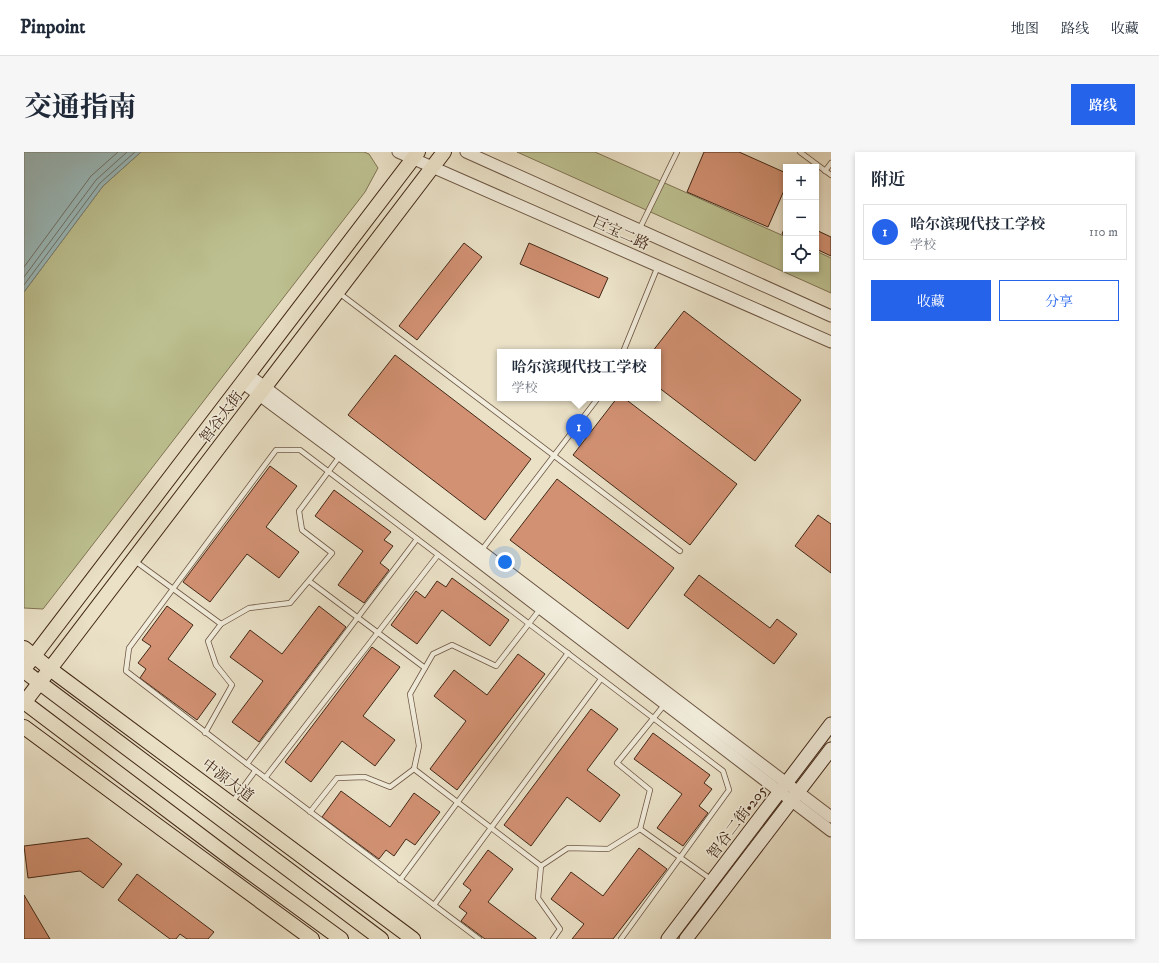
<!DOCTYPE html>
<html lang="zh">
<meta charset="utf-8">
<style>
body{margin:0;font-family:"IM FELL DW Pica","Noto Serif SC",serif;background:#f6f6f7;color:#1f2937}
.controls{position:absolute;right:12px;top:12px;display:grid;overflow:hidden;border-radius:0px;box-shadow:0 2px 6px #0003}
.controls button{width:36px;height:36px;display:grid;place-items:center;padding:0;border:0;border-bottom:1px solid #e0e1e3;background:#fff;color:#1f2937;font:20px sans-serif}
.you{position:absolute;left:481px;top:410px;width:14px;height:14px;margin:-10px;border:3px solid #fff;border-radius:50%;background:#1a73e8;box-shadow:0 0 0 6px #1a73e833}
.badge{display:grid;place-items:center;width:26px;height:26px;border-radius:50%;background:#2563eb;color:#fff;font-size:13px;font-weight:700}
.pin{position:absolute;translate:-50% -33px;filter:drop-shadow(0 1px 2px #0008)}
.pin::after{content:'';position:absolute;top:21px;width:14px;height:12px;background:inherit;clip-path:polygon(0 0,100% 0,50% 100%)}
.popup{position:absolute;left:473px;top:197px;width:164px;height:52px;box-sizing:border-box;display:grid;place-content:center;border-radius:0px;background:#fff;filter:drop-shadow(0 1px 3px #0005);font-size:13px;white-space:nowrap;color:#747a83}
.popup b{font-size:15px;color:#1f2937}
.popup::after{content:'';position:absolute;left:50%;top:100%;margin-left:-8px;border:8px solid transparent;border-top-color:#fff}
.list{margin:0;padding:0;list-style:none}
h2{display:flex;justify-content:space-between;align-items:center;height:52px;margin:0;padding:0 16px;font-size:17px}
h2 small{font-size:13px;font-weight:400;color:#747a83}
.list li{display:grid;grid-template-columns:26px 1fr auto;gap:12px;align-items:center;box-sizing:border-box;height:56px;margin:0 8px 8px;padding:0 8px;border:1px solid #e0e1e3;border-radius:0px}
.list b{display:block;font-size:15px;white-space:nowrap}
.list p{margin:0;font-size:13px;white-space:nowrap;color:#747a83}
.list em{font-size:13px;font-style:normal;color:#747a83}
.actions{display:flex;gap:8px;padding:12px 16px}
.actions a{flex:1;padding:9px 0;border:1px solid #2563eb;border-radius:0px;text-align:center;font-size:14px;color:#2563eb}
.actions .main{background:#2563eb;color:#fff}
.icon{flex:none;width:22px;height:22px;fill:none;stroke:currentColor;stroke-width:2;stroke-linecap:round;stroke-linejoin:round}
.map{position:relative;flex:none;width:807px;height:787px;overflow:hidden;border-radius:0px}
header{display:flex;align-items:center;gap:24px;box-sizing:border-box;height:56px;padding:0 20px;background:#fff;border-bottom:1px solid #e0e1e3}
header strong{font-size:19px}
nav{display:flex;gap:22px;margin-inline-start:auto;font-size:14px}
.intro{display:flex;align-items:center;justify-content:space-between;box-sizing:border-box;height:96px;padding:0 24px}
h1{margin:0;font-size:28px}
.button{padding:10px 18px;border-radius:0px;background:#2563eb;color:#fff;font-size:14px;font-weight:700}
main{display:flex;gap:24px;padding:0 24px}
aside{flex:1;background:#fff;border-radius:0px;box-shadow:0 2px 6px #0003}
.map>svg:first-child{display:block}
.green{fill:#bdc191;stroke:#807454}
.water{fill:#9abbbd;stroke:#77807b}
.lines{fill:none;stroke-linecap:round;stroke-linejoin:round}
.shore{stroke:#6e726a;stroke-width:1}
.building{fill:#d29173;stroke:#432817}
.service-casing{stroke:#6d5643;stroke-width:6}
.tertiary-casing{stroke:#6d5643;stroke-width:13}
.secondary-casing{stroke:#432817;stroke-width:15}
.primary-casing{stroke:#432817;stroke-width:16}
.service{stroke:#f1ecdb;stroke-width:4.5}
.tertiary{stroke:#f1ecdb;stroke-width:11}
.secondary{stroke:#f1ecdb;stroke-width:13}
.primary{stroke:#eae1c7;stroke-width:14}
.labels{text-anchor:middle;stroke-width:3;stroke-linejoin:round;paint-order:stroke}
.street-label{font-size:15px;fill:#432817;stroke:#f1ecdb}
</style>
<header>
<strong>Pinpoint</strong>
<nav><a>地图</a><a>路线</a><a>收藏</a></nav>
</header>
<div class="intro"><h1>交通指南</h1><a class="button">路线</a></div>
<main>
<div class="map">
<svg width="807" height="787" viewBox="0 0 807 787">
<rect width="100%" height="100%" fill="#eae1c7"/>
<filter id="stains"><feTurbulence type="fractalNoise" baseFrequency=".005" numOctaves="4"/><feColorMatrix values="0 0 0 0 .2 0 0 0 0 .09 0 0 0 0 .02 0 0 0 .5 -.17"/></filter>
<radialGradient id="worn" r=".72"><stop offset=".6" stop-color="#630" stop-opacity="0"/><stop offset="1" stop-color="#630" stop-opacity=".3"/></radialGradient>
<g class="green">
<polygon points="117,0 340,0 345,2 354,16 341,40 19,457 0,456 0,140 79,34"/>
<polygon points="493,0 571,0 762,85 762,117 792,117 792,99 807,106 807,141"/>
</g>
<polygon class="water" points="0,0 117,0 79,34 0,140"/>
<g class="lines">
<g class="shore">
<polyline points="0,115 67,24 94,0"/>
<polyline points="0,125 72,28 103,0"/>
<polyline points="0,133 76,31 111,0"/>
</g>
</g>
<g class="building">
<polygon points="680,0 715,0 762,21 762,34 744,75 663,40"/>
<polygon points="762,72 762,84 758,82"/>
<polygon points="792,78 807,85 807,104 792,97"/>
<polygon points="440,91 458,105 393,188 375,174"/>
<polygon points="505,91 584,126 575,146 496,112"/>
<polygon points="660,159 777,248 731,309 634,235 634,200 628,200"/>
<polygon points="371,203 507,307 461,368 324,263"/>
<polygon points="593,246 600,246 713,332 666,393 549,303"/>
<polygon points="246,314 273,334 242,375 275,400 255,426 223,402 186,450 159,430"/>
<polygon points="533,327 650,416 604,477 486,388"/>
<polygon points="310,338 367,380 360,388 369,394 356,411 365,418 340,451 314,433 339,399 291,364"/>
<polygon points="794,363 807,372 807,421 771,394"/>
<polygon points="675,423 746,476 753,467 773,482 750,512 660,443"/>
<polygon points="428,426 485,468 466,494 418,458 393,492 367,473 392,439 401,446 413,429 422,435"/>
<polygon points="143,454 169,473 144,507 192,542 173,568 116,526 122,517 114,511 127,494 118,488"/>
<polygon points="295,454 322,475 235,590 208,570 239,529 206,505 226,478 258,502"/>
<polygon points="348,495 376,515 339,564 371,588 351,614 318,589 287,630 261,610"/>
<polygon points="494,502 521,522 433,638 406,617 442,569 410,544 430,518 463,543"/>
<polygon points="567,557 594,577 563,618 596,643 576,670 543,645 507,694 480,673"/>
<polygon points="629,581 686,623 680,631 688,637 675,654 684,661 659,694 633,676 658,642 610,607"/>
<polygon points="317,639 366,675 390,641 416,660 391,693 382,687 370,704 362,698 355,707 298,665"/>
<polygon points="64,686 98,712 79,736 56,719 4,726 0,694"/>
<polygon points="615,696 643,717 589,787 548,787 560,772 527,747 547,720 579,744"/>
<polygon points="464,698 489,717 464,750 512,786 512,787 461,787 437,769 443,761 435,755 447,738 439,732"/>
<polygon points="113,722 190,780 184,787 163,787 156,782 152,787 146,787 94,748"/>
<polygon points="0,743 26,787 0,787"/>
</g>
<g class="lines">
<g class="service-casing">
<g id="service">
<polyline points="776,0 807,23"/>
<polyline points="801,19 807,11"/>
<polyline points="615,78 653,0"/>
<polyline points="315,141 656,399"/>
<polyline points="599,200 634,114"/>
<polyline points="457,399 574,246"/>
<polyline points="111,409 197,472"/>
<polyline points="285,429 401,516"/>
<polyline points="181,581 208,533 192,513 184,489 197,472 225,456 266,451 308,401 278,378 275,359 316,304"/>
<polyline points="223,612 393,387"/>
<polyline points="390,617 517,714"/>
<polyline points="241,626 414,403"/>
<polyline points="209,649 231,619"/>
<polyline points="286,660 313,626 341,625 366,635 390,617 395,594 386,542 409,502 428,493 472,514 517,456"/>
<polyline points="616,677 688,728"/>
<polyline points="376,728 544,501"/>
<polyline points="410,753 577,527"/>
<polyline points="455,787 223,612 102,519 105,496 252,298 276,298 699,619 705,638 597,787"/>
<polyline points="529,787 536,777 514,746 517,714 544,696 584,697 616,677 626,638 593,611 641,552"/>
</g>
</g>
<g class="tertiary-casing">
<g id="tertiary">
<polyline points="374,0 807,190"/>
<polyline points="442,0 807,164"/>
<polyline points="225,223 807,665"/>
<polyline points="219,231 316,303 807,679"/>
</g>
</g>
<g class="secondary-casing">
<g id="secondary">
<polyline points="644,787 807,572"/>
<polyline points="662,787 807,597"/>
</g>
</g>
<g class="primary-casing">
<g id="primary">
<polyline points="0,496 26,517 389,787"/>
<polyline points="0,517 394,0"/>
<polyline points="0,519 357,787"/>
<polyline points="0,550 209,708 317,787"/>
<polyline points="0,551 420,0"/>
<polyline points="0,575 138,677 288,787"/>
</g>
</g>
<use href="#service" class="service"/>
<use href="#tertiary" class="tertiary"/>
<use href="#secondary" class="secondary"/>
<use href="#primary" class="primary"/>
</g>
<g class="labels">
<g class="street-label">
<text transform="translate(597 81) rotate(24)" y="5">巨宝二路</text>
<text transform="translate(197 265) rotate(-53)" y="5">智谷大街</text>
<text transform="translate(204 628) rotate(37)" y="5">中源大道</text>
<text transform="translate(713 670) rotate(-53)" y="5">智谷二街•205</text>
</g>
</g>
<rect width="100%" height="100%" filter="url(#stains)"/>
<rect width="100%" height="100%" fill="url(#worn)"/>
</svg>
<div class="controls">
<button>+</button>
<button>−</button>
<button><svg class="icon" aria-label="locate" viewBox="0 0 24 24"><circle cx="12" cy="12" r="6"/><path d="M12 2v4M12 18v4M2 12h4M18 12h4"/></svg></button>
</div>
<div class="you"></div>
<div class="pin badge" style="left:555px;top:295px">1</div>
<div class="popup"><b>哈尔滨现代技工学校</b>学校</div>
</div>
<aside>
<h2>附近<small></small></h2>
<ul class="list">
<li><span class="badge">1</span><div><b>哈尔滨现代技工学校</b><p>学校</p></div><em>110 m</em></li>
</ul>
<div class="actions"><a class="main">收藏</a><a>分享</a></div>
</aside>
</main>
